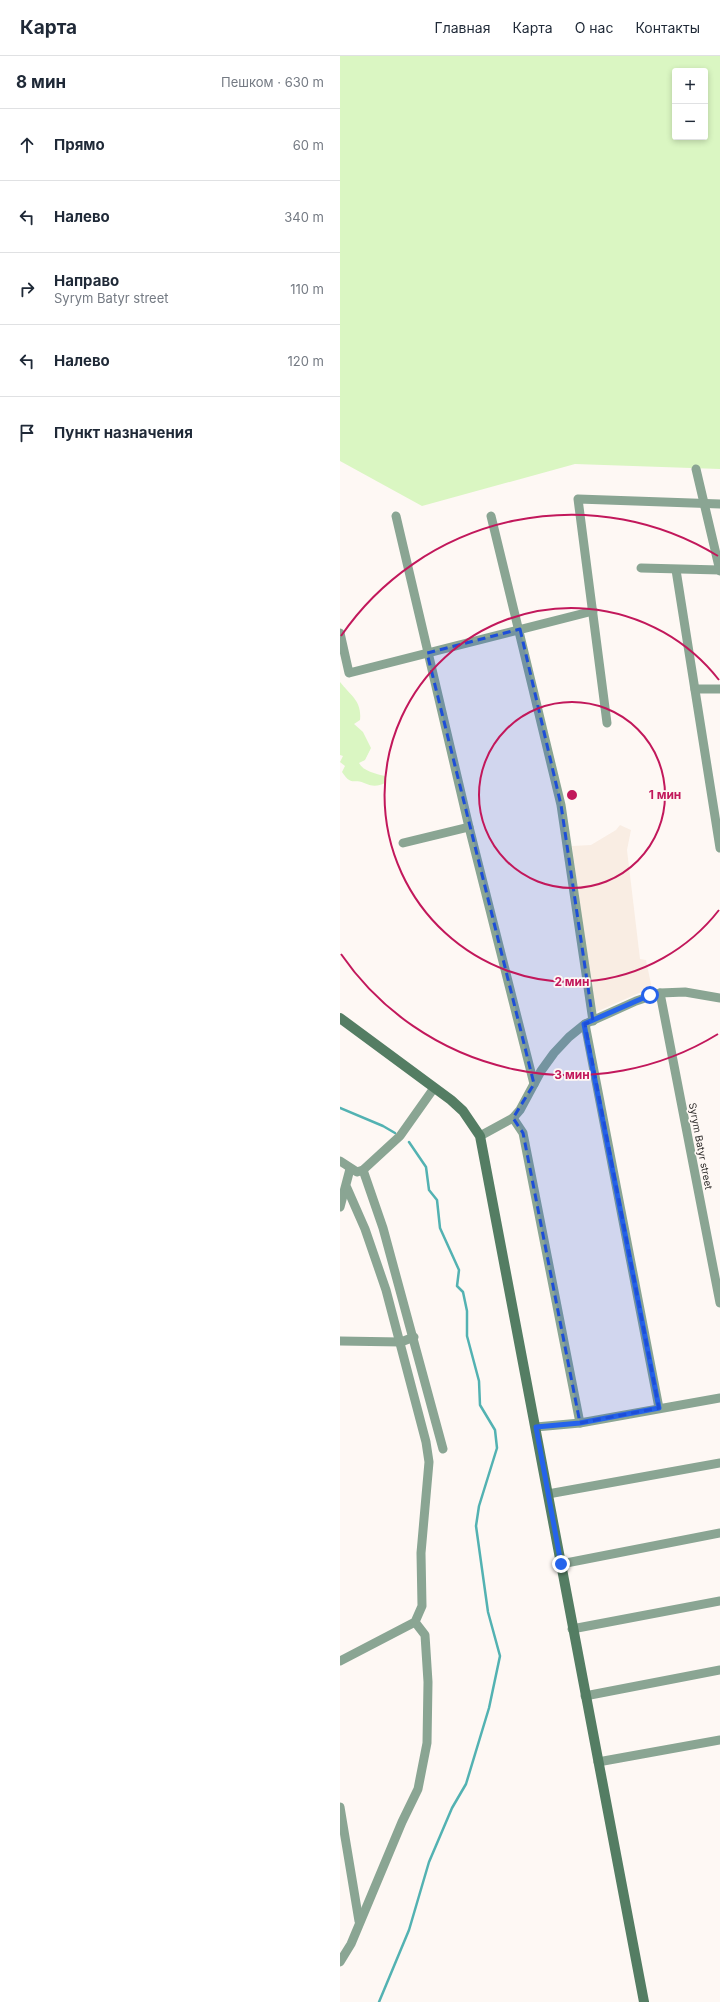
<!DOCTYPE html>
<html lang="ru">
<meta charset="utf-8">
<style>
body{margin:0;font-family:Inter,sans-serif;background:#f6f6f7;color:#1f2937}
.controls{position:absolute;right:12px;top:12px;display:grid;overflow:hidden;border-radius:4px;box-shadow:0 2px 6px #0003}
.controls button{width:36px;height:36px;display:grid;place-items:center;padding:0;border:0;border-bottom:1px solid #e0e1e3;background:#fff;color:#1f2937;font:20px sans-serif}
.stop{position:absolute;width:12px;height:12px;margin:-9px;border:3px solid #2563eb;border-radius:50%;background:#fff}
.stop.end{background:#2563eb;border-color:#fff;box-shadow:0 1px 4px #0008}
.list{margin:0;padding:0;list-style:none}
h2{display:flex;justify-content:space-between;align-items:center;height:52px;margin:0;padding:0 16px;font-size:17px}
h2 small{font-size:13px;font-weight:400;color:#747a83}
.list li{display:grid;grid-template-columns:26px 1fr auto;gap:12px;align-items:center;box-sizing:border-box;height:72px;padding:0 16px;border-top:1px solid #e0e1e3}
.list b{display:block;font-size:15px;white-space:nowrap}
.list p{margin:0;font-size:13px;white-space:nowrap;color:#747a83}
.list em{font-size:13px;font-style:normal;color:#747a83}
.icon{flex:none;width:22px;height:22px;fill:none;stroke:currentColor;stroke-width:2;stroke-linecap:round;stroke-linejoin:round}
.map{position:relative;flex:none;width:380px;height:1946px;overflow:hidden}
header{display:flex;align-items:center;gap:24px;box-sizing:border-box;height:56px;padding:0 20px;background:#fff;border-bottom:1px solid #e0e1e3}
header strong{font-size:19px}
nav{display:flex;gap:22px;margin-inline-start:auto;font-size:14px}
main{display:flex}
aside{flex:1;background:#fff}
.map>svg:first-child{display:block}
.built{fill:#f9ede3}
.green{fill:#daf6c2;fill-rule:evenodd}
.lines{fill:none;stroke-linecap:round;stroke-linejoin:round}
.stream{stroke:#53b2b2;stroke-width:2.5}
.street{stroke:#8aa593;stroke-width:9}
.secondary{stroke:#547d63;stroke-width:10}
.route{stroke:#2563eb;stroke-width:5}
.marked{fill:#1d4ed8;fill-opacity:0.2;stroke:#1d4ed8;stroke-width:3;stroke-dasharray:8 5;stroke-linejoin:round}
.ring{fill:none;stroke:#c2185b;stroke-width:2}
.labels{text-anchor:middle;stroke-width:3.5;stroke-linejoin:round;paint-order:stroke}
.street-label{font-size:10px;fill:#2d2b2a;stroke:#fef8f4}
.centre{fill:#c2185b;stroke:#fef8f4;stroke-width:2}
.ring-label{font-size:12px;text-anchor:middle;font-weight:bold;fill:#c2185b;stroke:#fef8f4;stroke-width:3.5;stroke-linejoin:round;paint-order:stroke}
</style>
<header>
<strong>Карта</strong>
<nav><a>Главная</a><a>Карта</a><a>О нас</a><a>Контакты</a></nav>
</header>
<main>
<aside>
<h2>8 мин<small>Пешком · 630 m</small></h2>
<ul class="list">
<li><svg class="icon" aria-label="ahead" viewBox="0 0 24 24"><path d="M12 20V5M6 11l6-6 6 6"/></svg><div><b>Прямо</b></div><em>60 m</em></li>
<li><svg class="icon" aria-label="left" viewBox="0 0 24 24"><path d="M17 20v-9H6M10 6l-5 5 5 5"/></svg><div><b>Налево</b></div><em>340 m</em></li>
<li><svg class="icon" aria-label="right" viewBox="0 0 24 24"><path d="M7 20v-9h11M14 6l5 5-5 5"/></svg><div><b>Направо</b><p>Syrym Batyr street</p></div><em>110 m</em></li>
<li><svg class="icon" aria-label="left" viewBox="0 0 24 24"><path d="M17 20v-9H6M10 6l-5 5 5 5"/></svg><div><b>Налево</b></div><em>120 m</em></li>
<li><svg class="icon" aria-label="arrive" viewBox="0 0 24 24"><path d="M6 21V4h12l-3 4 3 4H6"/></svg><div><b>Пункт назначения</b></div></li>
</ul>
</aside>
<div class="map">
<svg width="380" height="1946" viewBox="0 0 380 1946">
<rect width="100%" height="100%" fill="#fef8f4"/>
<polygon class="built" points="280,769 291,774 287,794 300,903 306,904 312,933 299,937 254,957 232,790 251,789 276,774"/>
<g class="green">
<path d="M0,0H380V413L235,408L82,450L0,405ZM335,15H365V81H335Z"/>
<path d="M0,626C11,640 22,645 20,664L14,668L23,676L31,692L25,704L19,707C23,715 36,718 45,720V727C37,731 31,730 24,727C13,722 12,731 2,716L5,710L0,706L3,700L0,699Z"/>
</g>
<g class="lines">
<g class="stream">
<polyline points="0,1052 43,1070 55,1077"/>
<polyline points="39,1946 69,1874 89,1806 112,1752 126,1728 149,1652 160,1600 148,1556 136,1470 139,1450 157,1392 155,1374 140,1349 139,1325 127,1280 127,1255 123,1236 117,1230 119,1214 100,1172 97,1144 89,1134 86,1111 69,1086"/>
</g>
<g class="street">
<polyline points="356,413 380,515"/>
<polyline points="56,460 129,771 194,1028"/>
<polyline points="151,460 221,749 253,965"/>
<polyline points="301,512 380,514"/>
<polyline points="336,514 380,792"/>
<polyline points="0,577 9,617 253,555"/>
<polyline points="355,633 380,633"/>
<polyline points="267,667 238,443 380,448"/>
<polyline points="63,787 129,771"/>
<polyline points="320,937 380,1247"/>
<polyline points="245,968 319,1352"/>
<polyline points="173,1062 183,1077 240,1367"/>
<polyline points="140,1080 173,1062 180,1054 201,1015 214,997 229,981 245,968 296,945 320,937 345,936 380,942"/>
<polyline points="0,1105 17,1116 23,1114 60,1080 94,1032"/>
<polyline points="23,1114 43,1172 103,1393"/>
<polyline points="0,1151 10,1113"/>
<polyline points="0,1285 61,1286 74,1281"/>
<polyline points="196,1371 240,1367 380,1342"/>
<polyline points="208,1438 380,1407"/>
<polyline points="221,1508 380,1477"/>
<polyline points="232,1573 380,1545"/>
<polyline points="0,1605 75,1566 82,1550 81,1497 89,1406 86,1386 46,1234 25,1173 7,1132"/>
<polyline points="245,1640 380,1614"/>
<polyline points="258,1706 380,1684"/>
<polyline points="0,1751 19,1865"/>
<polyline points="0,1906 11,1888 62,1766 78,1733 87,1687 88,1626 85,1579 75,1566"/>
</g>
<polyline class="secondary" points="0,962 111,1044 123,1055 140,1080 304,1946"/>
</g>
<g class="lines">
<polyline class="route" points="221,1508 196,1371 240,1367 319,1352 244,968 310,939"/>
</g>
<path class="marked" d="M180,573L221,749L253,965L245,968L319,1352L240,1367L183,1077L173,1062L194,1028L87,597Z"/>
<g class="ring">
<circle cx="232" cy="739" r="93"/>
<path d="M379 854A187 187 0 1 1 379 624"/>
<path d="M378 978A280 280 0 0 1 1 898M1 580A280 280 0 0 1 378 500"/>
</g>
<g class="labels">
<g class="street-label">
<text transform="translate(361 1090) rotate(79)" y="4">Syrym Batyr street</text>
</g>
</g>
<circle cx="232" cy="739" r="6" class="centre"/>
<g class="ring-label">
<text x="325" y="743">1 мин</text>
<text x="232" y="930">2 мин</text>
<text x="232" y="1023">3 мин</text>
</g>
</svg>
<div class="controls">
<button>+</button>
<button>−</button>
</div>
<div class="stop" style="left:310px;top:939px"></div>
<div class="stop end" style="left:221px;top:1508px"></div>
</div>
</main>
